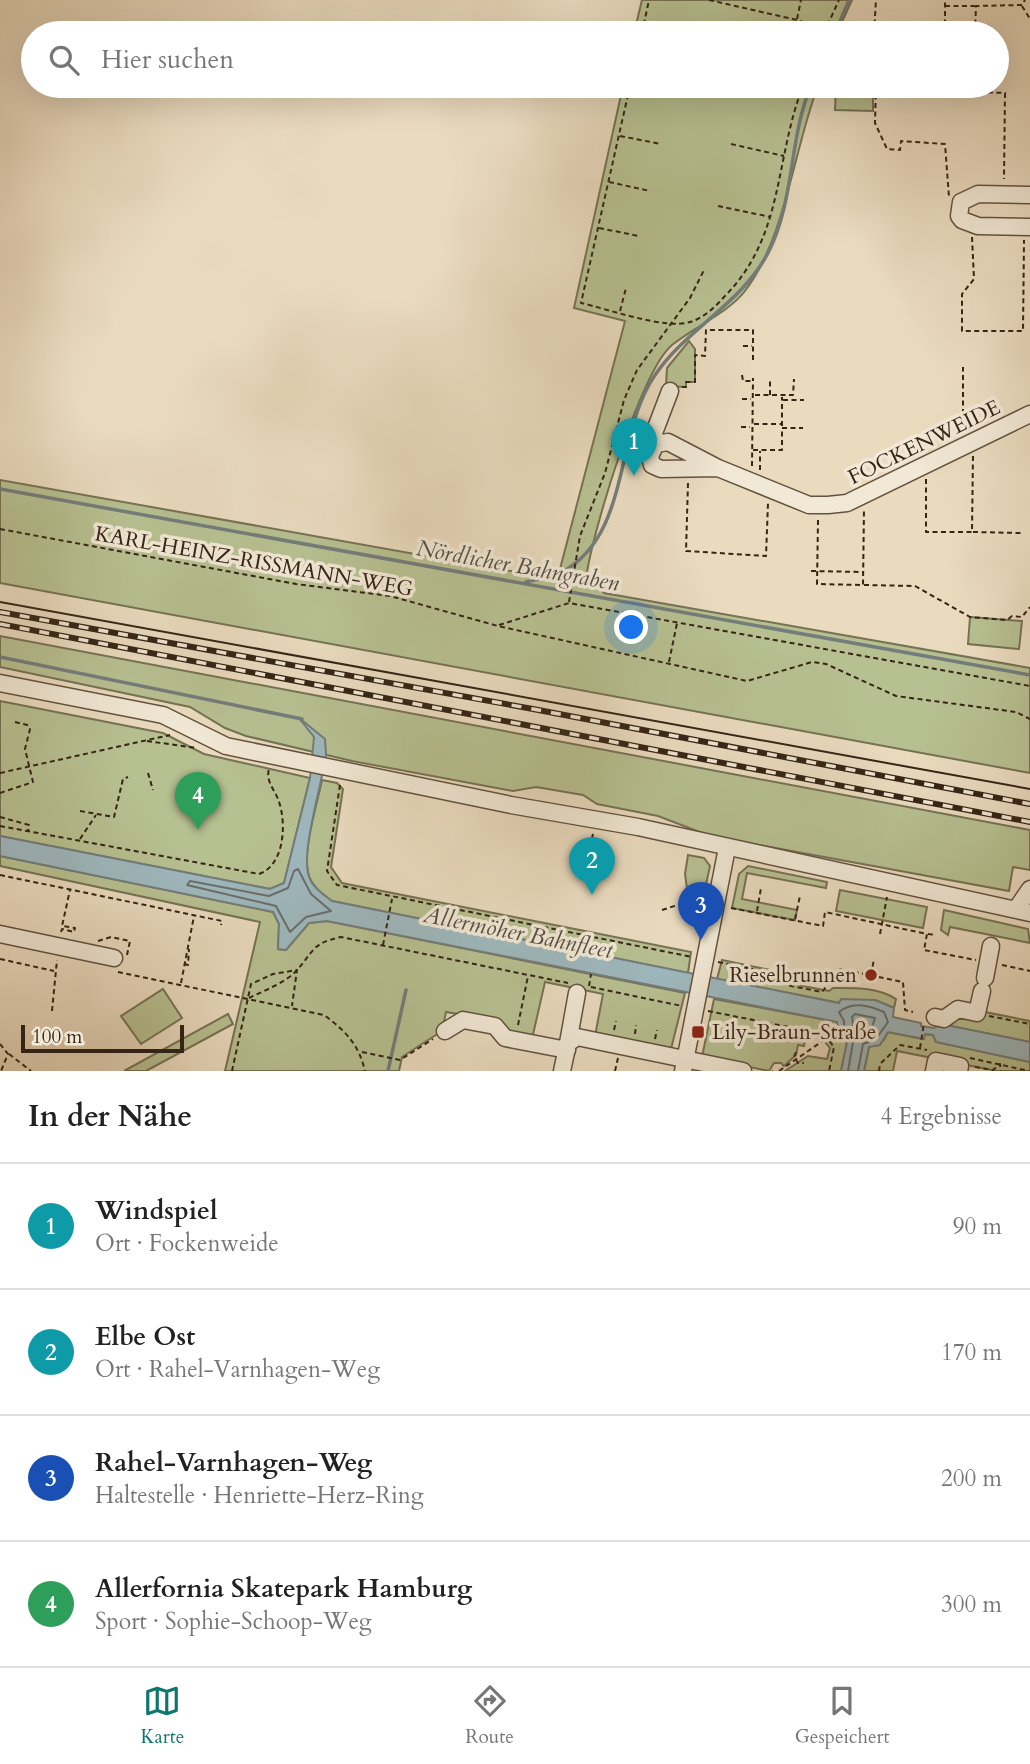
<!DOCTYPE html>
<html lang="de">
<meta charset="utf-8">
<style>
body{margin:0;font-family:Cardo,serif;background:#f6f6f6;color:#222}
.scale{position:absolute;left:21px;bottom:18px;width:163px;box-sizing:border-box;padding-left:7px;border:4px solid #362416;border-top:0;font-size:19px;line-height:24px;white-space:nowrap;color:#362416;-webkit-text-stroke:5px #f1e8d5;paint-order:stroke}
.you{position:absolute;left:632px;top:628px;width:24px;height:24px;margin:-18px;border:5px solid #fff;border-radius:50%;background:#1a73e8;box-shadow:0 0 0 10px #1a73e833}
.badge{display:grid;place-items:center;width:46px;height:46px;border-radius:50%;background:#0f766e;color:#fff;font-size:23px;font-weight:700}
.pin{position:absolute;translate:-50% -58px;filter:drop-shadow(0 2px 4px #0008)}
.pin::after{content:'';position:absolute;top:37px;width:24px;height:21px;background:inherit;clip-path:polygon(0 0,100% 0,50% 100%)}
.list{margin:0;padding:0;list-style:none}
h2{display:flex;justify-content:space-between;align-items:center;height:91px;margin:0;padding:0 28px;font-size:30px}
h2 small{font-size:23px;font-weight:400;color:#767676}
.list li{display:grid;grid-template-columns:46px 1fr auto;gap:21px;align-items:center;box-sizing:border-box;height:126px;padding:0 28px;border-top:2px solid #e0e0e0}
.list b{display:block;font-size:26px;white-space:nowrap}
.list p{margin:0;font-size:23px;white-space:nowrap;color:#767676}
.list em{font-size:23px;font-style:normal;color:#767676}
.icon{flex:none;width:38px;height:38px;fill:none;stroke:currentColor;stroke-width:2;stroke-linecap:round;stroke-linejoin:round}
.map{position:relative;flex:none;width:1030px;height:1071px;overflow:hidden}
.search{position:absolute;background:#fff;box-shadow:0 7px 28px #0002;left:21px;right:21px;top:21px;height:77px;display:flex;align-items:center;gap:18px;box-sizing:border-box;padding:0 24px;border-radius:38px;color:#767676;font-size:26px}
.sheet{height:595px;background:#fff}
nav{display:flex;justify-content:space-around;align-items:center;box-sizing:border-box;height:98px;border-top:2px solid #e0e0e0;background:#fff;font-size:19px;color:#767676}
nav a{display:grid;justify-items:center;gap:4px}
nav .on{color:#0f766e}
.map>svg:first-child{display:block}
.green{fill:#b7c091;stroke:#767254;stroke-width:2}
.water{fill:#9eb8be;stroke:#747d7b;stroke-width:2}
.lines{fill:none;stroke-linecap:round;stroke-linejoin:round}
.shore{stroke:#6a6e6a;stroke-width:2}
.stream{stroke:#747d7b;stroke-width:3.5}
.minor-casing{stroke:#635240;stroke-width:19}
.path{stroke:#362416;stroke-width:2;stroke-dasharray:5 3.5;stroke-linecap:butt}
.minor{stroke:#f1e8d5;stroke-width:16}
.tram{stroke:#362416;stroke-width:2}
.rail-casing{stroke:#362416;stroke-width:6}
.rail{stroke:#f1e8d5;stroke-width:3.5;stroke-dasharray:10;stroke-linecap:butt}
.poi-dot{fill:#8f2418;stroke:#f1e8d5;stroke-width:2.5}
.labels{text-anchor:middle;stroke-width:7;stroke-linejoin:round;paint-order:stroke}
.street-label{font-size:21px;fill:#362416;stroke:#f1e8d5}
.poi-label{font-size:21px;fill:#362416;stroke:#f1e8d5;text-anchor:end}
.water-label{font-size:23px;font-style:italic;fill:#555048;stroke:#f1e8d5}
</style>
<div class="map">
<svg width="1030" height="1071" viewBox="0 0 1030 1071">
<rect width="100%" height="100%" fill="#eadbbf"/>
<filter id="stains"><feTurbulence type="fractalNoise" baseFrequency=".00286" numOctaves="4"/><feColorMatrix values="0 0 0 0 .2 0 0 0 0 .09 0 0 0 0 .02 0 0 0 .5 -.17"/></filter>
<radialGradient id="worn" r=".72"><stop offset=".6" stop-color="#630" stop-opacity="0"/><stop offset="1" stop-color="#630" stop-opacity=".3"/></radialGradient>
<g class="green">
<polygon points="642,0 852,0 837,33 634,33"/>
<path d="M623,86H818C794,148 786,237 745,291C729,312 693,328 672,345C641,371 594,528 587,572L604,593L1030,668V773L0,583V480L533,575L560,569L625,321L574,308Z"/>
<polygon points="836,86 873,86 873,111 835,110"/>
<polygon points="689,341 695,349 695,382 686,382 686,387 666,386 667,368"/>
<polygon points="970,617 1022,621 1019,649 968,644"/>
<polygon points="0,636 1030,830 1030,870 1013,867 1009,891 710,836 658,816 597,804 583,795 536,787 513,791 352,761 246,736 225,728 190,707 0,667"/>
<polygon points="0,701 163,733 204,754 310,778 284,883 270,889 0,836"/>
<path d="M322,780L337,783L343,789L331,867L342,883L691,952L688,973L332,901C322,894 310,885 308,872C303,848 317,805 322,780Z"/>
<polygon points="688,855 704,858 710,866 704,894 687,889 685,874"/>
<polygon points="0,856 273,912 279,924 278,949 286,950 309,923 327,921 685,993 671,1049 595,1036 603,994 545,982 532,1039 514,1036 486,1019 446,1012 442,1031 402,1057 399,1071 225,1071 260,922 0,866"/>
<polygon points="748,866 827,882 826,888 747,873 742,899 797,910 795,920 732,908 739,874"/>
<polygon points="840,890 927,907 923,928 836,911"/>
<polygon points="944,910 1028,929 1030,943 950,927 948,935 941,930"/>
<path d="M722,960L770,970L787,983L829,991L833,988C855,988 877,987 896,999L894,1008L875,1000L839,1003L717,979Z"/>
<polygon points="163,989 182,1018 141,1044 121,1016"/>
<polygon points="714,999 837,1022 838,1036 847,1042 841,1071 785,1071 808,1056 827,1059 830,1048 821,1037 806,1034 804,1046 798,1045 796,1055 784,1066 781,1063 774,1063 769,1071 702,1057"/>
<polygon points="970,1009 1030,1021 1030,1042 945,1025"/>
<polygon points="228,1014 233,1024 146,1071 124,1071"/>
<polygon points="888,1032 923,1039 925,1034 933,1035 936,1042 1030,1062 1030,1071 997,1071 897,1051 893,1071 864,1071 869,1047 884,1040"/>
</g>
<path class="water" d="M298,717L325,739L326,755C322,783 302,849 308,873C310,885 322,894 332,901L839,1003L841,999L875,1000L894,1008L893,1017L921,1023V1026L934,1028L941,1024L1030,1042V1062L936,1042L933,1035L925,1034L924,1039L888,1032L880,1045L869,1047L864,1071H841L847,1043L838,1036L837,1022L327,921L309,923L286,950L278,949L279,924L273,912L0,856V836L270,889L284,883L310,778L314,737Z"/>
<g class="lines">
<g class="shore">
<polygon points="298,869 311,894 331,911 306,917 290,932 276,906 187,885 190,881 269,896 288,888 294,871"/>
<polygon points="855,1014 875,1018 871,1030 861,1034 854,1029 852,1017"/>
<path d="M848,1071L853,1042L844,1032V1021L839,1012C852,1001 868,1005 884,1012L888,1022L876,1039L863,1044L858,1071"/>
</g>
<g class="stream">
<polyline points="835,33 849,0"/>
<polyline points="0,489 1030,675"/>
<path d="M526,582C537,579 551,578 562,572C631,535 614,434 655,375C687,328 743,303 769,251C795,199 789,137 811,86"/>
<polyline points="0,657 302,719"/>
<polyline points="388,1071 406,990"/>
</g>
<g class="minor-casing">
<g id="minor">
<polyline points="1030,195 978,194 961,202 959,216 962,220 978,226 1030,227"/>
<polyline points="656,444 654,433 670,391"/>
<polyline points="718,468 661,469 652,465 650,456 656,444 668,442 718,468 809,505 828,505 847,503 1030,414"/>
<polyline points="0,683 163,715 226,746 511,805 638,827 1030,913"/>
<polyline points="1017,908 1030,889"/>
<polyline points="0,934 114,958"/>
<polyline points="985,978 991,946"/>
<polyline points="935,1017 944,1019 958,1009 977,1013 982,991"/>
<polyline points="445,1031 463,1020 495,1026 505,1038 567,1050"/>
<polyline points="568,1043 577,993"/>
<polyline points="562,1071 568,1043 577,1037 743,1071"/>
<polyline points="683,1071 727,848"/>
<polyline points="934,1071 936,1061 960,1066 959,1071"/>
</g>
</g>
<g class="path">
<polyline points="709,0 797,20 826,30"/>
<polyline points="945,6 975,6"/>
<polyline points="1022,6 1030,19"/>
<polyline points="797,19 801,0"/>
<polyline points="642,33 649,0"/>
<polyline points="824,33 839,0"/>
<polyline points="874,33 876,0"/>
<polyline points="945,33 945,0"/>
<polyline points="975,33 976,6 1022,5 1025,0"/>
<path d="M630,86L581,303C608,309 666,330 690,322C704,318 715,307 724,297C785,236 774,160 803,86"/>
<polyline points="767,86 799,92"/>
<polyline points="876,86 875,123 887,149 900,150 901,141 945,144 949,197"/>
<polyline points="976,86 977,92 1005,93 1004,179"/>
<polyline points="631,87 672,96"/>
<polyline points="620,136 661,144"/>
<polyline points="731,144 784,156"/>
<polyline points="609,182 650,191"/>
<polyline points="718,206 771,217"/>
<polyline points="599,228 639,236"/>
<polyline points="972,237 974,279 962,294 962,331 1023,331 1024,240"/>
<polyline points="620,311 626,288"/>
<polyline points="743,346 752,346"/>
<polyline points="742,375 743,381 753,381"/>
<polyline points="682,387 686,387 686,382 695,382 695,355 705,356 706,330 753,330 753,362"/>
<polyline points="755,395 793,395 794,379"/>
<polyline points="770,395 770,378"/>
<polyline points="742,399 751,399"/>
<polyline points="783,400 804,400"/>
<polyline points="754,424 782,424"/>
<polyline points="620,426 641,435"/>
<polyline points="782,426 782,397"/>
<polyline points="741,427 750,427"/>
<polyline points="963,431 963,367"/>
<polyline points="753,450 782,450 782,428 803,428"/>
<polyline points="752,466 753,378"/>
<polyline points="760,470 760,451"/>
<polyline points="926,479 926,532 972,532 973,455"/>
<polyline points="688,483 686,551 766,556 768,503"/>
<polyline points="818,520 817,584 863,585 864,508"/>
<polyline points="0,529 296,584 390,596 498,626 747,681 812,662 826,664 896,696 1016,712 1030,719"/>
<polyline points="973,532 1021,533"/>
<polyline points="811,571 863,572"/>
<polyline points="864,585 915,586 970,617 1007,620 1012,616 1022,617 1030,607"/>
<polyline points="569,602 580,536 605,473 624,400 637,370 690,298 704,270"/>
<polyline points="499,625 569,603 1030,686"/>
<polyline points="669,662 677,623"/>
<polyline points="15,722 31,726"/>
<polyline points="147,741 197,748"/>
<polyline points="0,773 170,735"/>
<polyline points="148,773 153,790"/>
<polyline points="340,785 327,871 337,885 692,957"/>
<polyline points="0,793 33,782 25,749 31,725"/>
<polyline points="185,795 189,775"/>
<polyline points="80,811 114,817 123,779 128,777"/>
<polyline points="0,817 29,825 28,831"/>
<path d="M0,826L259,874C285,865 287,822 278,799C273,787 266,782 269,768"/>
<polyline points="80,839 96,815"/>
<polyline points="590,847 593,834"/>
<polyline points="0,875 222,921 221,925"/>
<polyline points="731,908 823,926 825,912 927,934 924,950 976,960"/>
<polyline points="662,910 693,900"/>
<polyline points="757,911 761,888"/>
<polyline points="795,919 800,896"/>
<polyline points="61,932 62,929 74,932 75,928 62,926 70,890"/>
<polyline points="880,934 887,897"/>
<polyline points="928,934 936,935"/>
<polyline points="98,941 111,937 130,941 127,955"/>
<polyline points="383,945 392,899"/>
<polyline points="0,959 54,971"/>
<polyline points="718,962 768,972 786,985 822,992 840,969 903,982 905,1010 913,1012"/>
<polyline points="184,964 188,965 189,949"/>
<polyline points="1002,965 1030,971"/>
<path d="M118,972L324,1015C346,1031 359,1045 365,1071"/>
<polyline points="819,973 835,976"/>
<polyline points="871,975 874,959"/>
<polyline points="181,983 194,916"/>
<polyline points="589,986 591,974"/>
<polyline points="591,987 682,1006"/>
<path d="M249,998C265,990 286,983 298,969C315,949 313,943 341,937L568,983"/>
<polyline points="52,1011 57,960"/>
<polyline points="708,1011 824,1034 834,1047 829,1071"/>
<polyline points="989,1016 1030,1024"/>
<polyline points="518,1025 528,976"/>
<polyline points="614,1030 616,1021"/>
<polyline points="635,1034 636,1025"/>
<polyline points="655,1039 657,1030"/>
<polyline points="0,1044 8,1054 1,1071"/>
<polyline points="920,1048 924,1023"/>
<polyline points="362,1052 400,1060 433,1039"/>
<polyline points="796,1052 794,1057 798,1063 804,1063"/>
<polyline points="9,1054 31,1071"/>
<polyline points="970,1058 1029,1071"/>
<polyline points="975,1067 993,1070 1000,1064 1001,1071"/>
<polyline points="232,1071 251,984 273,974 297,970 292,1006"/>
<polyline points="615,1071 618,1058"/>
<polyline points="772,1071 773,1071"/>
<polyline points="779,1071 827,1038"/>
<polyline points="879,1071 880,1064 900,1045 927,1050"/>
</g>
<use href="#minor" class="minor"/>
<polyline class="tram" points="0,602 1030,789"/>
<g class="rail-casing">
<g id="rail">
<polyline points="0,612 533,709 1030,804"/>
<polyline points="0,624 1030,822"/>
</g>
</g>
<use href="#rail" class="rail"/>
</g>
<g class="poi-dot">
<circle cx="871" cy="975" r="7"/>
<rect x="691" y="1025" width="14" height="14" rx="3.5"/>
</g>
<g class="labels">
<g class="street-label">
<text transform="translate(924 442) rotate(-26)" y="7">FOCKENWEIDE</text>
<text transform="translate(254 561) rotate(10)" y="7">KARL-HEINZ-RISSMANN-WEG</text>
</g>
<g class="poi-label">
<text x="857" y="982">Rieselbrunnen</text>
<text x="712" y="1039" text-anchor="start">Lily-Braun-Straße</text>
</g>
<g class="water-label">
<text transform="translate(518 565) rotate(10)" y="8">Nördlicher Bahngraben</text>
<text transform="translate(518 932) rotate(11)" y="8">Allermöher Bahnfleet</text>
</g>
</g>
<rect width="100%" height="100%" filter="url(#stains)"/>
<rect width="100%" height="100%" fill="url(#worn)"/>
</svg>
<div class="scale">100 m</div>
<div class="you"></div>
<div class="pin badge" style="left:634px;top:476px;background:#0f9aa8">1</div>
<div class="pin badge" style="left:592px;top:895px;background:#0f9aa8">2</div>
<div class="pin badge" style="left:701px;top:940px;background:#1a4fb4">3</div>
<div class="pin badge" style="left:198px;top:830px;background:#2e9e5b">4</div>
<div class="search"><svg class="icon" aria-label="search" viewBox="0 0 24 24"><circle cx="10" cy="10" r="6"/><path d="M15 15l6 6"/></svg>Hier suchen</div>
</div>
<section class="sheet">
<h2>In der Nähe<small>4 Ergebnisse</small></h2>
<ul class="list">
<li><span class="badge" style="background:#0f9aa8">1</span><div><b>Windspiel</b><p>Ort · Fockenweide</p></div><em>90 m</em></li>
<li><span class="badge" style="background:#0f9aa8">2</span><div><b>Elbe Ost</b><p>Ort · Rahel-Varnhagen-Weg</p></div><em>170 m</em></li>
<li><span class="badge" style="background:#1a4fb4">3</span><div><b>Rahel-Varnhagen-Weg</b><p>Haltestelle · Henriette-Herz-Ring</p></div><em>200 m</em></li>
<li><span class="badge" style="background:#2e9e5b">4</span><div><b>Allerfornia Skatepark Hamburg</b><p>Sport · Sophie-Schoop-Weg</p></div><em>300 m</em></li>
</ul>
</section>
<nav>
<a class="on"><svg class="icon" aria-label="map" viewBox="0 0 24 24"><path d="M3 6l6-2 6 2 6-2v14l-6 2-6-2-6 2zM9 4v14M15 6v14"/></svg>Karte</a>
<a><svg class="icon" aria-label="directions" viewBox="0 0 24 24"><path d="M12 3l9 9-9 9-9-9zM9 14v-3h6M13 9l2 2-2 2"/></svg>Route</a>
<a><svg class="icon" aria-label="saved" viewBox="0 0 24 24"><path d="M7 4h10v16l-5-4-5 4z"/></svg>Gespeichert</a>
</nav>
